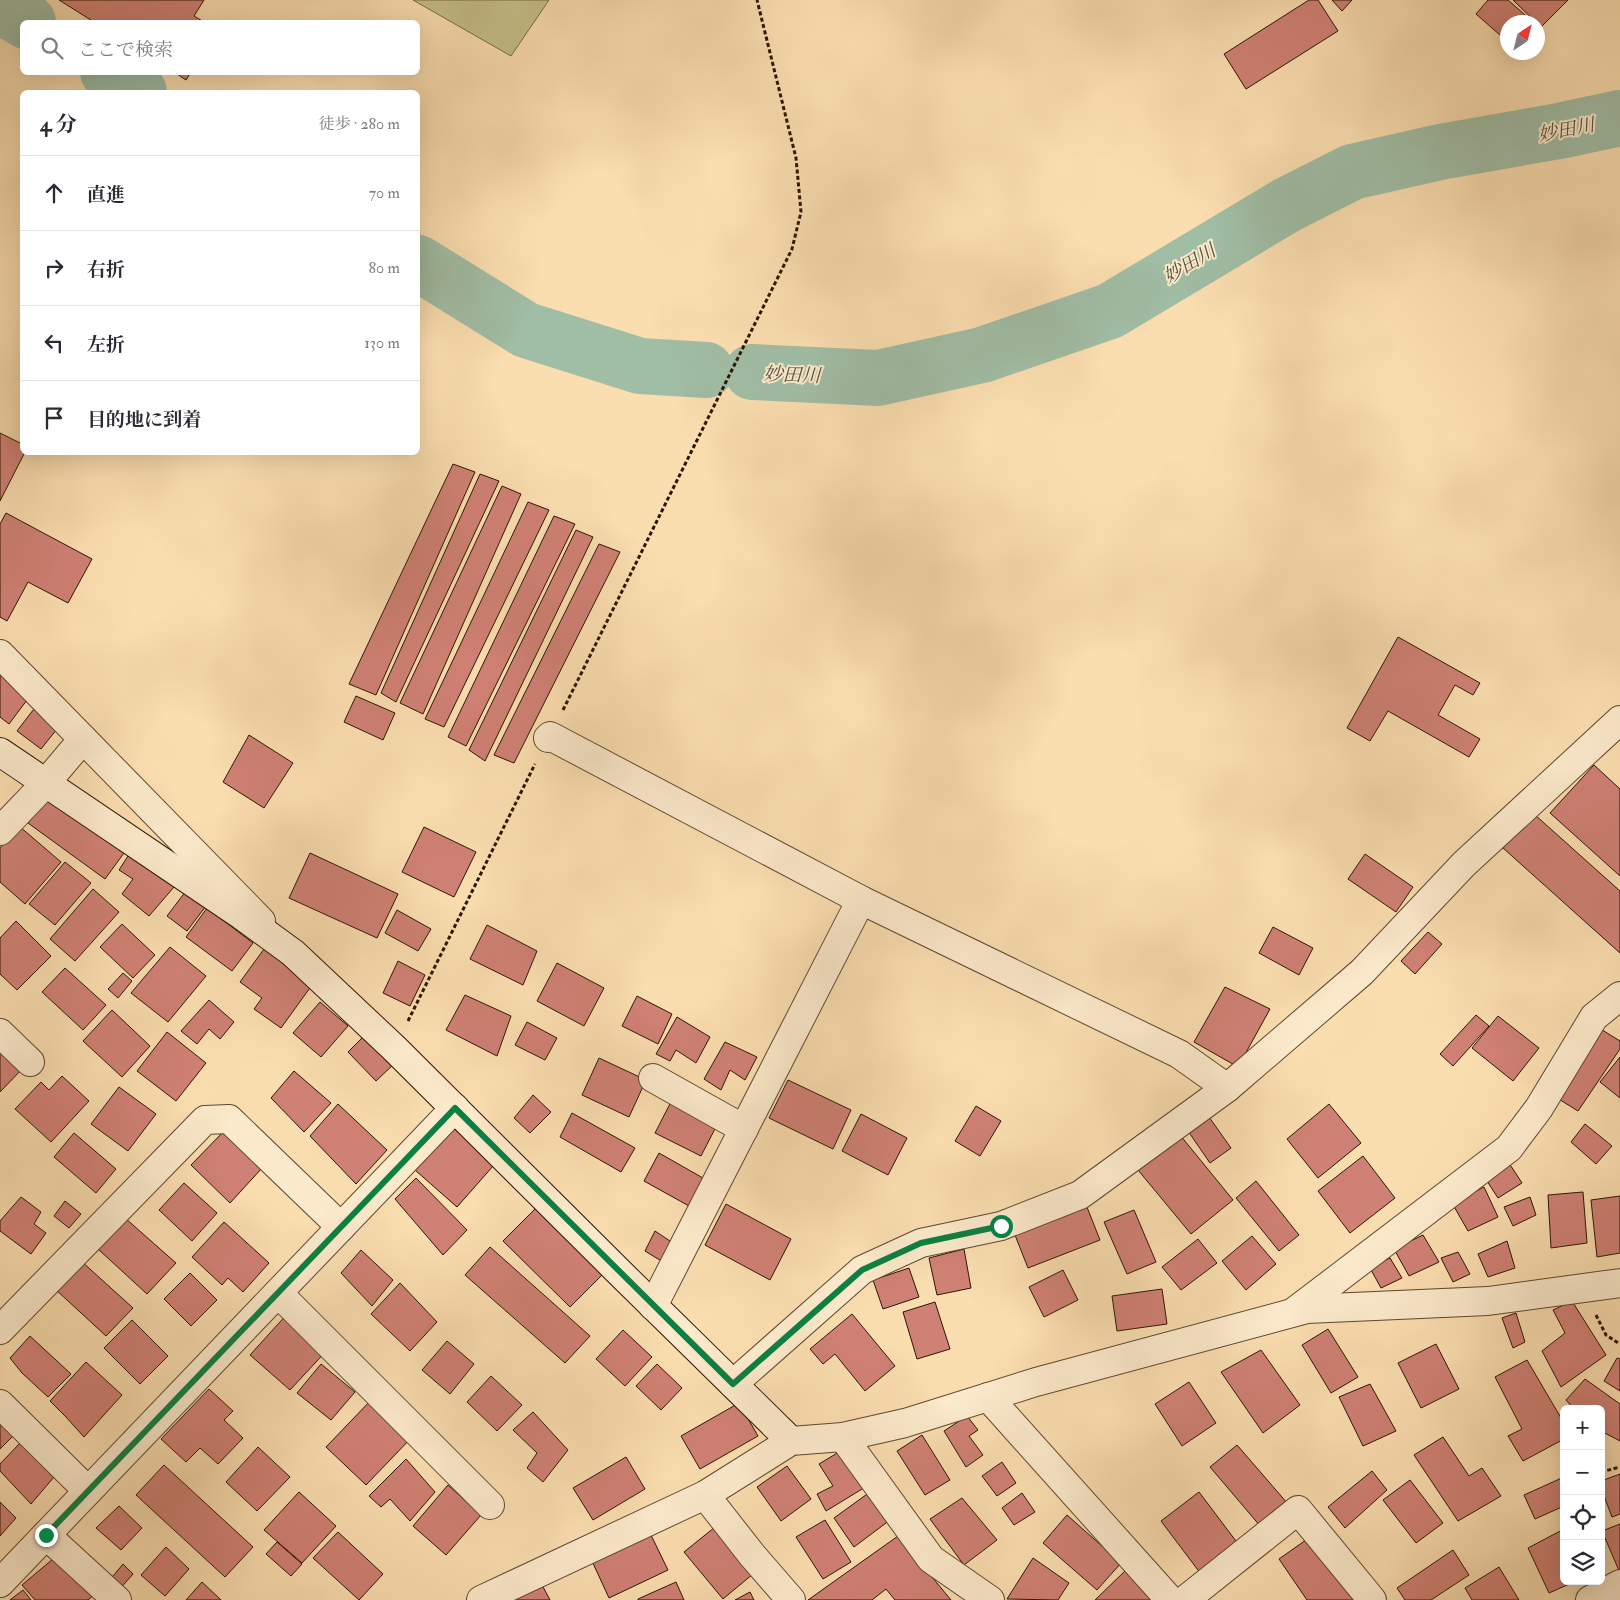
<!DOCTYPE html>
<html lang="ja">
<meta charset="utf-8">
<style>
body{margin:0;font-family:"IM FELL Double Pica","Noto Serif JP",serif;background:#f2f2f3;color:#2b2b33}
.controls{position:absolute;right:15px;bottom:15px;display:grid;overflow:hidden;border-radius:8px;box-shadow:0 5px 20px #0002}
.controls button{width:45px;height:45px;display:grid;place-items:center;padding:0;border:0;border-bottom:1px solid #e1e1e2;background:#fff;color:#2b2b33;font:25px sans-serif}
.compass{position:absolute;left:1500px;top:15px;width:45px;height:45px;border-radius:50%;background:#fff;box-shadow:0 5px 20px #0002;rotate:35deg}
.stop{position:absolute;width:15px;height:15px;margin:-11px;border:4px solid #0b8043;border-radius:50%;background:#fff}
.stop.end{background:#0b8043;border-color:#fff;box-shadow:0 1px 5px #0008}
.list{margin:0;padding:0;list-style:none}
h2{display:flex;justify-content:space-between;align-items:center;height:65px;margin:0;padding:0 20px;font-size:21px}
h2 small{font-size:16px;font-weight:400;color:#7c7c81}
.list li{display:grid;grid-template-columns:32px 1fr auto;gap:15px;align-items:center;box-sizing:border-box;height:75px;padding:0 20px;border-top:1px solid #e1e1e2}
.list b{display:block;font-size:19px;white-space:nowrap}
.list em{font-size:16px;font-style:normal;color:#7c7c81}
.icon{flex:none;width:28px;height:28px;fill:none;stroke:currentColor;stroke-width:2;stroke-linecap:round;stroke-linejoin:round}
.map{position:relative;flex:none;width:1620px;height:1600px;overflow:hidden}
.search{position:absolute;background:#fff;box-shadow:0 5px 20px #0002;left:20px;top:20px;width:400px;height:55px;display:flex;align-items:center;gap:12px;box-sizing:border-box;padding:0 18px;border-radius:8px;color:#7c7c81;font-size:19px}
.panel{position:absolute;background:#fff;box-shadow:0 5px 20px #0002;left:20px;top:90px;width:400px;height:365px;border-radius:8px}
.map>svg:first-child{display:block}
.green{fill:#c5bf87;stroke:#786a44}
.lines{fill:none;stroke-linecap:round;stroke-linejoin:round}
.river{stroke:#a0bda5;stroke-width:56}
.building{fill:#d08175;stroke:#2c1502}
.street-casing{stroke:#60472e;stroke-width:30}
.secondary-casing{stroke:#2c1502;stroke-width:30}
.path{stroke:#2c1502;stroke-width:3;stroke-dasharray:4 2.5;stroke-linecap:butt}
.street{stroke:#fceacc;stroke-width:28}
.secondary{stroke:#fceacc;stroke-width:28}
.route{stroke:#0b8043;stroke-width:6}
.labels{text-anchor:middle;stroke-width:4;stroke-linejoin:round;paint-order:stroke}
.water-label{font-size:19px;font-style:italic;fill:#55503b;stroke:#fceacc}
</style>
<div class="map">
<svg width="1620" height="1600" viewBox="0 0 1620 1600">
<rect width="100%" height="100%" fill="#fbdeb0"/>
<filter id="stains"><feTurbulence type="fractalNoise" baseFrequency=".004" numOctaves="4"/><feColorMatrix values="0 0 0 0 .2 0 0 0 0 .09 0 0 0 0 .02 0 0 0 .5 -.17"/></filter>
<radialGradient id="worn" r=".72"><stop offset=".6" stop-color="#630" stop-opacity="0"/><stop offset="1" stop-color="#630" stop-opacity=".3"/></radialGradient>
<polygon class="green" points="413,0 549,0 511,56"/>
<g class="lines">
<g class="river">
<polyline points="0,6 28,22"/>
<polyline points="108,72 139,92"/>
<polyline points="418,263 526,330 640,366 706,370"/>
<polyline points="752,372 878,378 982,355 1110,311 1287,205 1352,172 1440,152 1559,131 1620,118"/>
</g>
</g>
<g class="building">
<polygon points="59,0 204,0 194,16 204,22 94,22"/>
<polygon points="1309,0 1318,0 1338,31 1246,89 1224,54"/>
<polygon points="1332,0 1352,0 1342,11"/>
<polygon points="1488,0 1508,0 1533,22 1508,22 1508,42 1476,14"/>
<polygon points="1513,0 1568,0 1541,27"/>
<polygon points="174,72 191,72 186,80"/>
<polygon points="0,433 22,444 22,452 25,452 0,501"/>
<polygon points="453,464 475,472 376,695 349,684"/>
<polygon points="480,474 499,481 396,702 381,693"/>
<polygon points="502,486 521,494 423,714 400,703"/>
<polygon points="528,502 549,510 444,727 425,719"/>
<polygon points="6,513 92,559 68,603 28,582 7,621 0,617 0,524"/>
<polygon points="554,516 575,524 466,746 448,737"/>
<polygon points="576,530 593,537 485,761 469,750"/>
<polygon points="599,544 620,552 514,763 494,755"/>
<polygon points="1398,637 1480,683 1473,695 1455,685 1438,715 1480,739 1469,757 1388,711 1370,741 1347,728"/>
<polygon points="0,667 33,692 9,724 0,717"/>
<polygon points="356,696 395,713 383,740 344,722"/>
<polygon points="37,705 61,724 41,749 17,731"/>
<polygon points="249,735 293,763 264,808 223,782"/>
<polygon points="1594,765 1620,789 1620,876 1550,813"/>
<polygon points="47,797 124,853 105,879 28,823"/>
<polygon points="1534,814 1620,891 1620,953 1503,848"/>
<polygon points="19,826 61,862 25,904 0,882 0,848"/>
<polygon points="424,827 476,852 454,897 402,872"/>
<polygon points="310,853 398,894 377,938 289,898"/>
<polygon points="1365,854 1413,887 1396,912 1348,879"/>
<polygon points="128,856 174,887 149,916 122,894 133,879 119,870"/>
<polygon points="65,862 91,883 55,925 29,904"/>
<polygon points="189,887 209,902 187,931 167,916"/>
<polygon points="93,889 119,912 75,961 50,939"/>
<polygon points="207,908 253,943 232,971 186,937"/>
<polygon points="397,910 431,929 418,951 385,933"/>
<polygon points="16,921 51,956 17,990 0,974 0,938"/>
<polygon points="122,924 155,955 133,978 100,947"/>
<polygon points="487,925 537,951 523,985 470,959"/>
<polygon points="1273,927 1313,948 1299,975 1259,953"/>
<polygon points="1428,932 1442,944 1415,974 1401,961"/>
<polygon points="170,947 206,976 168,1022 131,993"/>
<polygon points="264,949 312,985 281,1028 254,1009 262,998 240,982"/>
<polygon points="398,961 425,975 410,1006 383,993"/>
<polygon points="557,963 604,988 584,1026 537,1001"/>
<polygon points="65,968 106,1005 83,1030 42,992"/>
<polygon points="123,973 132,981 118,998 108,989"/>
<polygon points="1225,987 1270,1009 1238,1067 1194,1042"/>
<polygon points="465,995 511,1016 497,1056 446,1030"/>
<polygon points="637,996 672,1014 658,1044 622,1026"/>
<polygon points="209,1000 234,1022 220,1039 209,1029 197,1044 181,1031"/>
<polygon points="320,1002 348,1026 321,1057 293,1033"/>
<polygon points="112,1010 150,1046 122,1077 83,1041"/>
<polygon points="1476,1015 1489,1026 1453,1066 1440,1054"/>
<polygon points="1498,1016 1539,1048 1513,1081 1472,1048"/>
<polygon points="677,1017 710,1037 696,1063 676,1050 670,1061 656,1054"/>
<polygon points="527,1022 557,1038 545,1060 515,1045"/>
<polygon points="1594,1025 1620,1041 1620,1049 1578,1111 1549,1093"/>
<polygon points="167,1032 206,1063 176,1101 137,1071"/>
<polygon points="367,1033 396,1062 376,1081 348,1052"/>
<polygon points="725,1042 757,1057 745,1080 730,1070 721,1090 704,1079"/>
<polygon points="0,1046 23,1068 0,1092"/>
<polygon points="1620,1057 1620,1098 1600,1082"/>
<polygon points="599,1058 646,1080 629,1117 582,1095"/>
<polygon points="294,1071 331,1103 304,1132 271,1098"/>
<polygon points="62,1076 89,1101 51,1142 15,1109 41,1082 49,1090"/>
<polygon points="788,1080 851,1110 833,1149 769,1118"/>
<polygon points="119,1087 156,1114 128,1151 91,1124"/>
<polygon points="533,1095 551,1112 530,1133 514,1118"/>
<polygon points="673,1098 719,1121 701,1156 655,1133"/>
<polygon points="338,1104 387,1150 356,1184 310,1136"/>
<polygon points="1329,1104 1361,1143 1318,1178 1287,1139"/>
<polygon points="976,1106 1001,1121 980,1156 955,1141"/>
<polygon points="572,1113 635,1148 621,1172 560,1137"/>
<polygon points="861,1114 907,1138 888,1175 842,1151"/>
<polygon points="1209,1117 1231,1148 1210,1163 1188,1131"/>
<polygon points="460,1121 501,1157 457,1207 415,1170"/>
<polygon points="1585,1124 1612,1146 1596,1164 1571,1142"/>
<polygon points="225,1130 263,1167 230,1203 191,1165"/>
<polygon points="74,1133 116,1169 96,1193 54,1157"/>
<polygon points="1180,1135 1233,1200 1191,1234 1138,1170"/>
<polygon points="659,1153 703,1178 689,1206 644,1181"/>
<polygon points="1363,1156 1395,1198 1350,1233 1318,1191"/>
<polygon points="1507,1160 1522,1183 1498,1198 1483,1175"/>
<polygon points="416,1178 467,1230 443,1255 395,1199"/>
<polygon points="1256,1181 1299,1235 1279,1251 1236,1198"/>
<polygon points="184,1183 217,1213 192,1241 159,1210"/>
<polygon points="1484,1187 1498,1217 1468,1231 1452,1203"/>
<polygon points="1583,1192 1587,1243 1551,1248 1548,1195"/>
<polygon points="1620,1196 1620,1253 1597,1257 1591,1200"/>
<polygon points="21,1197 41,1212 34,1224 46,1233 31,1254 0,1231 0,1221"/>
<polygon points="1083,1197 1100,1240 1028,1268 1011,1225"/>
<polygon points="1530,1197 1536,1215 1513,1226 1504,1207"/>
<polygon points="65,1201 81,1214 69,1228 54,1216"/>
<polygon points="541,1203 608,1269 570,1307 503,1241"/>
<polygon points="726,1204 791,1239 770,1280 705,1245"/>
<polygon points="1134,1210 1156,1262 1127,1274 1104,1222"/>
<polygon points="125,1218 176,1263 147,1294 98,1249"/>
<polygon points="224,1222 269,1263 243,1292 228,1278 222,1285 192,1257"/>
<polygon points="655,1231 673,1243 663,1262 645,1251"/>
<polygon points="1423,1235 1439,1262 1409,1276 1394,1249"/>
<polygon points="1252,1236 1276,1264 1246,1290 1222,1261"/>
<polygon points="1198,1239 1217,1263 1181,1290 1162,1267"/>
<polygon points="1507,1241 1515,1268 1488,1277 1478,1254"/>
<polygon points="490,1247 590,1336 565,1363 465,1275"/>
<polygon points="964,1249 971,1288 937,1295 929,1258"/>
<polygon points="361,1250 393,1280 372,1306 341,1273"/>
<polygon points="1458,1252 1470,1274 1453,1282 1441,1258"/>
<polygon points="1390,1258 1402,1278 1381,1288 1370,1268"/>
<polygon points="80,1260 133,1308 106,1336 54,1288"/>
<polygon points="909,1268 919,1297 883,1309 873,1280"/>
<polygon points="1063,1270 1078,1300 1044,1317 1029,1287"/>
<polygon points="190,1273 217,1300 191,1326 164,1299"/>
<polygon points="400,1283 437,1322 410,1351 371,1314"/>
<polygon points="1162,1289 1167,1324 1117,1331 1112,1296"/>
<polygon points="1572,1301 1606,1355 1561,1387 1542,1351 1565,1333 1553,1310"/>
<polygon points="935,1302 950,1349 917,1359 903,1312"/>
<polygon points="289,1312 329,1348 290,1390 250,1355"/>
<polygon points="1516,1313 1525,1342 1513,1348 1502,1318"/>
<polygon points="852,1314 895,1366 865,1391 835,1354 823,1364 810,1349"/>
<polygon points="132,1320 168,1356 140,1384 104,1348"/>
<polygon points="1328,1329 1358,1377 1331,1393 1302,1345"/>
<polygon points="623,1330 652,1357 625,1386 596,1359"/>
<polygon points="30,1336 71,1374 48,1397 22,1373 10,1358"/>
<polygon points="447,1341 474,1364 450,1394 422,1370"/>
<polygon points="1436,1344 1459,1389 1421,1408 1398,1363"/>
<polygon points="1261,1350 1300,1405 1263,1433 1221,1372"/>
<polygon points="1617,1358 1620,1359 1620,1391 1604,1381"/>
<polygon points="1527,1360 1564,1423 1564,1439 1523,1461 1508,1436 1522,1429 1495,1377"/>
<polygon points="86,1362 122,1395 84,1437 66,1417 50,1401"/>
<polygon points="321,1364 355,1392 331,1420 297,1393"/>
<polygon points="657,1364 682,1388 661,1410 636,1386"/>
<polygon points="491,1376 522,1405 497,1431 467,1402"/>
<polygon points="1585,1379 1620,1404 1620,1441 1601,1431 1601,1409 1574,1409 1566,1400"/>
<polygon points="1189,1382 1216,1423 1182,1446 1155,1404"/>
<polygon points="1370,1384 1396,1431 1363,1446 1339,1397"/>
<polygon points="209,1389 233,1411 224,1420 243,1438 218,1464 200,1448 186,1462 161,1439"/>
<polygon points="374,1397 414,1435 366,1485 326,1447"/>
<polygon points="739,1403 758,1436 700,1469 681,1436"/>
<polygon points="0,1412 19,1430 0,1449"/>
<polygon points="533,1412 568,1450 543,1482 527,1468 537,1453 513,1430"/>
<polygon points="967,1416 978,1430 969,1436 983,1455 966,1467 944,1431"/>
<polygon points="922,1435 950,1480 925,1495 897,1451"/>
<polygon points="1443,1437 1469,1476 1482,1468 1501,1496 1458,1521 1414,1455"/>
<polygon points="20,1443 54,1477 31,1504 0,1471 0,1464"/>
<polygon points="1237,1445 1288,1504 1261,1527 1210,1467"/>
<polygon points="849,1446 872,1483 826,1511 817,1494 833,1486 819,1464"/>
<polygon points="258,1447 290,1477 257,1511 226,1482"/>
<polygon points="626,1457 645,1489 593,1520 573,1488"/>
<polygon points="406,1459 435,1492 410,1521 390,1499 381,1507 369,1496"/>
<polygon points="1002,1462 1016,1483 997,1496 982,1476"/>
<polygon points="164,1465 253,1547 225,1577 136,1495"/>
<polygon points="787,1466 811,1499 781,1521 757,1487"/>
<polygon points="1372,1471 1387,1490 1345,1528 1328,1507"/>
<polygon points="1620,1474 1620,1514 1612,1517 1601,1488 1601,1481"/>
<polygon points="1564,1477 1564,1506 1535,1519 1524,1495"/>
<polygon points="1410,1480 1443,1523 1416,1543 1383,1500"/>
<polygon points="448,1485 481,1515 446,1555 413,1526"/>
<polygon points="299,1492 336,1526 302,1563 264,1530"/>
<polygon points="870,1492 890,1520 854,1547 834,1518"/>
<polygon points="1199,1492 1242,1549 1204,1578 1161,1521"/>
<polygon points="1022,1493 1035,1512 1014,1525 1002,1508"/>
<polygon points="962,1498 997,1540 964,1565 930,1519"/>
<polygon points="0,1502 16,1518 0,1536"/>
<polygon points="119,1506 142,1528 121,1550 96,1528"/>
<polygon points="1067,1515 1121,1563 1097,1590 1043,1543"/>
<polygon points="825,1520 851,1562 823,1579 796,1537"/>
<polygon points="720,1523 759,1569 723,1599 684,1552"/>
<polygon points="1620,1524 1620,1573 1602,1531"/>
<polygon points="1564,1529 1564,1581 1576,1581 1549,1593 1528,1548"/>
<polygon points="338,1532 383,1574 359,1600 313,1558"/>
<polygon points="650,1533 668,1570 609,1598 592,1561"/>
<polygon points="1313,1535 1357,1600 1307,1600 1279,1559"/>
<polygon points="898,1536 951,1600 895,1600 886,1589 872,1600 808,1600"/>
<polygon points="277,1542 302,1564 291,1576 266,1554"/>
<polygon points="166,1547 189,1569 165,1596 141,1575"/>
<polygon points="1453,1550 1469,1575 1431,1600 1405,1600 1397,1588"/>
<polygon points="60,1553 95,1594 88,1600 35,1600 22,1585"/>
<polygon points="1033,1558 1069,1583 1058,1600 1007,1599"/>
<polygon points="123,1564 133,1574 118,1591 108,1582"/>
<polygon points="1499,1567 1519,1600 1472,1600 1465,1588"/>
<polygon points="1127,1569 1153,1596 1150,1600 1095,1600"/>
<polygon points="202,1582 221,1600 186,1600"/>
<polygon points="676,1582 684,1600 638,1600 638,1599"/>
<polygon points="541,1583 550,1600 508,1600"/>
<polygon points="23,1590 31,1600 10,1600"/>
<polygon points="750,1592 754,1600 735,1600"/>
</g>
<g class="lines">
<g class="street-casing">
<g id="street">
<polyline points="0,654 261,921"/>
<polyline points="548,738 550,736 861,900 1179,1054 1227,1088"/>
<polyline points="0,831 45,784 83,739"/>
<polyline points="0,1033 30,1062"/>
<polyline points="653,1078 744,1129"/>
<polyline points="278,1293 490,1505"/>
<polyline points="653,1306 861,900"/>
<polyline points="1295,1311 1509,1148 1539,1108 1594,1017 1620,996"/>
<polyline points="0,1330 205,1120 229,1119 341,1227"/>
<polyline points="733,1384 862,1270 921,1243 1001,1226 1080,1195 1227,1088 1362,972 1464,864 1620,720"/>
<polyline points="988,1397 1170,1600"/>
<polyline points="0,1404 88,1491"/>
<polyline points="843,1437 931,1559 990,1600"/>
<polyline points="705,1495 752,1555 791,1600"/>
<polyline points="46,1535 117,1600"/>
<polyline points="0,1583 455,1108"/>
<polyline points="481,1600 705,1495 791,1441 843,1437 905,1423 1036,1382 1307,1309 1488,1301 1620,1283"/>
<polyline points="1185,1600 1298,1510 1372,1600"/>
<polyline points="1590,1600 1620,1584"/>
</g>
</g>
<g class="secondary-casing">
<polyline id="secondary" points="0,752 241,915 293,953 394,1048 616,1269 791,1441"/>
</g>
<g class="path">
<polyline points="563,710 792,249 801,212 796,158 757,0"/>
<polyline points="408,1021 535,764"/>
<polyline points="1596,1315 1606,1335 1620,1344"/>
<polyline points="1601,1472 1620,1467"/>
</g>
<use href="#street" class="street"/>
<use href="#secondary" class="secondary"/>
</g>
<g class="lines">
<polyline class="route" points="46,1535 455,1108 733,1384 862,1270 921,1243 1001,1226"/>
</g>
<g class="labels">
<g class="water-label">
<text transform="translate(1566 129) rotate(-11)" y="7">妙田川</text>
<text transform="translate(1189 263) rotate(-31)" y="7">妙田川</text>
<text transform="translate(792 374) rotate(2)" y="7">妙田川</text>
</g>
</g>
<rect width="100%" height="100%" filter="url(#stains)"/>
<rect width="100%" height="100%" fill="url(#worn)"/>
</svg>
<div class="controls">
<button>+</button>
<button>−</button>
<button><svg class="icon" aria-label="locate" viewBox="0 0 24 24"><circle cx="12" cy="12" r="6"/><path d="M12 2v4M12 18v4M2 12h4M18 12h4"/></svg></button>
<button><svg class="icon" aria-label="layers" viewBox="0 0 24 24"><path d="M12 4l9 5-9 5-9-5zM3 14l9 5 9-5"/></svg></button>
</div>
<svg class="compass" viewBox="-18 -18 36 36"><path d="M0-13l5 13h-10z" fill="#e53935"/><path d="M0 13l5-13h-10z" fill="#7c7c81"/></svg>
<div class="stop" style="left:1001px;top:1226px"></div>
<div class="stop end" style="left:46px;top:1535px"></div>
<div class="search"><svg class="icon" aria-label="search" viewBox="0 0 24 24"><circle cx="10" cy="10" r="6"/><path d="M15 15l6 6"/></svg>ここで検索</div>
<section class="panel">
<h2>4 分<small>徒歩 · 280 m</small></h2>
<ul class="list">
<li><svg class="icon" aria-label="ahead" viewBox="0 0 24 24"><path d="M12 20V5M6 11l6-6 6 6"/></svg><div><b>直進</b></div><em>70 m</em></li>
<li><svg class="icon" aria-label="right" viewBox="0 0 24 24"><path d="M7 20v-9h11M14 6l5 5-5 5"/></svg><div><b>右折</b></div><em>80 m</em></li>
<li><svg class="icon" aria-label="left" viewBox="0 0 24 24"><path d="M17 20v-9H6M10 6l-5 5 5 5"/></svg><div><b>左折</b></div><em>130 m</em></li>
<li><svg class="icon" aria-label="arrive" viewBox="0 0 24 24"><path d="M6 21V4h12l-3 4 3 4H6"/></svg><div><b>目的地に到着</b></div></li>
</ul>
</section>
</div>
